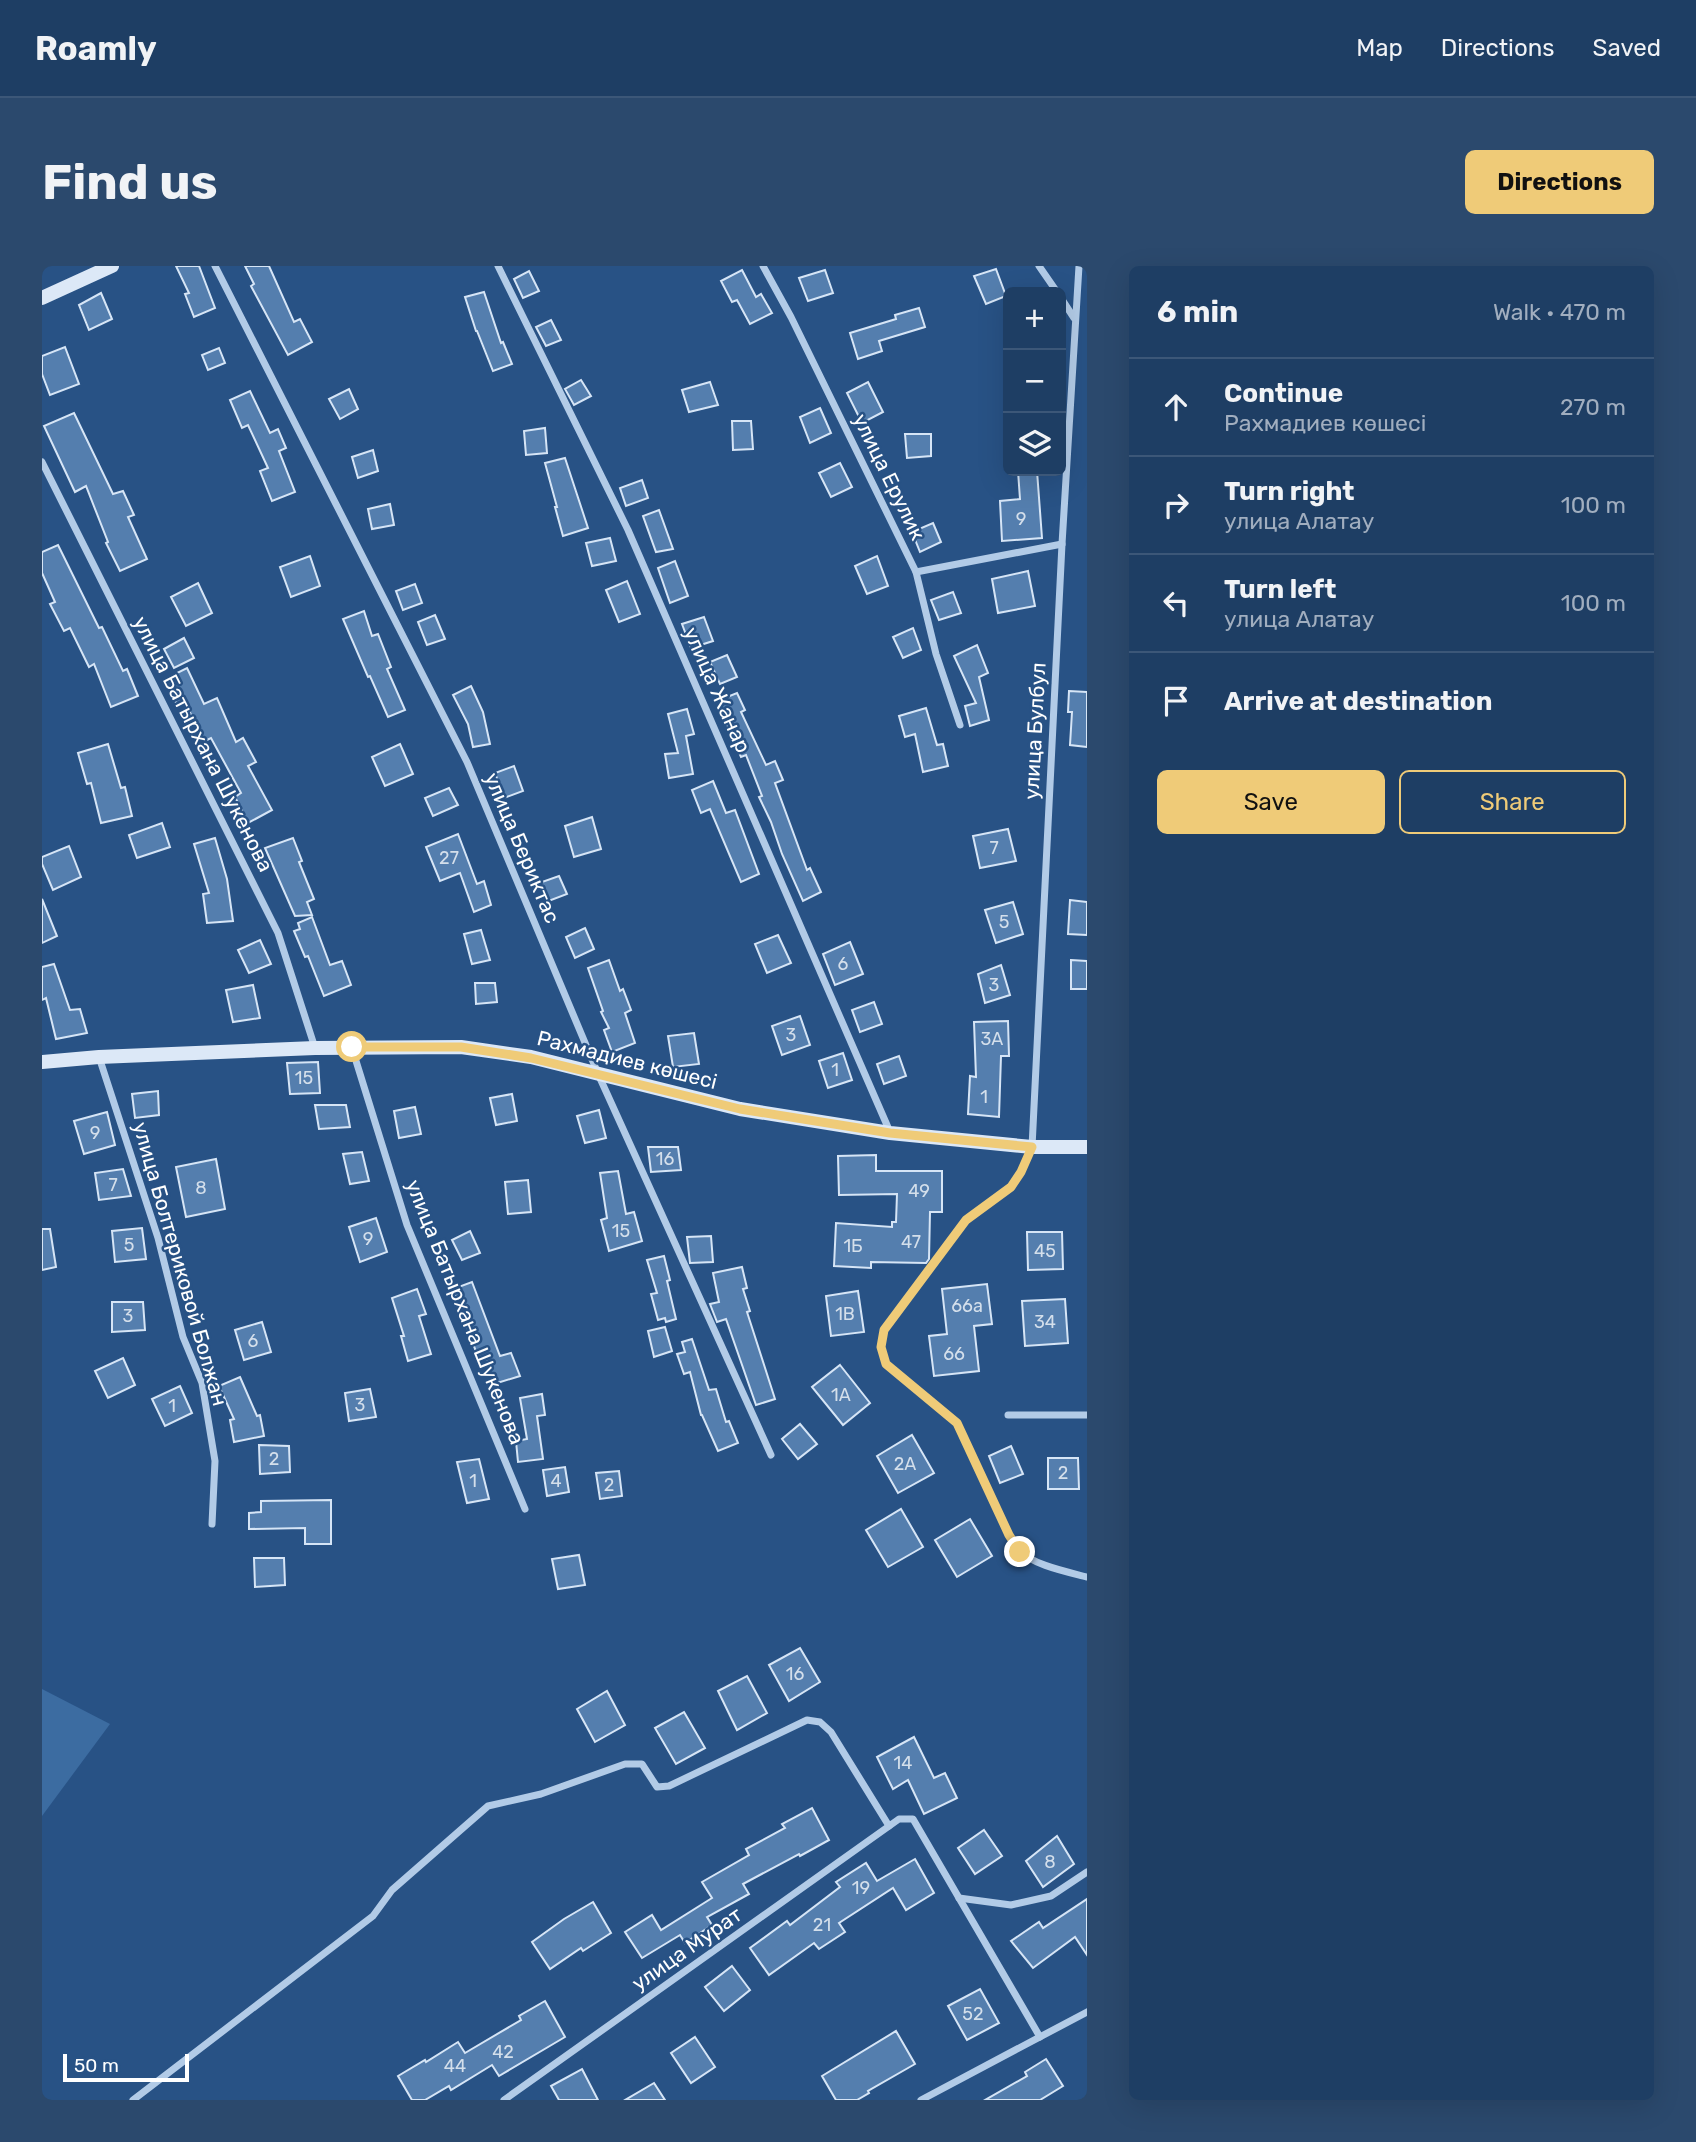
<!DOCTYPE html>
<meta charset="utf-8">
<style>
body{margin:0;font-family:Rubik,sans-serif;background:#2b496d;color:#f1f3f6}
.controls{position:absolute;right:21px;top:21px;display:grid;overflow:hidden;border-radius:10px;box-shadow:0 7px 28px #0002}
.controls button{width:63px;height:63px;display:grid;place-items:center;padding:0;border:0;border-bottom:2px solid #3c5778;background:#1e3e64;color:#f1f3f6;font:35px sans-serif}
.scale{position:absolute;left:21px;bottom:18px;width:126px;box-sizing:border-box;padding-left:7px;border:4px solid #fff;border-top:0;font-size:19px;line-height:24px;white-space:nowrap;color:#fff;-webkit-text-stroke:5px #285285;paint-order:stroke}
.stop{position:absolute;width:21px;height:21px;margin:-16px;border:5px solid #efcb78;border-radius:50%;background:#fff}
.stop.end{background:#efcb78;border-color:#fff;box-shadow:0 2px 7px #0008}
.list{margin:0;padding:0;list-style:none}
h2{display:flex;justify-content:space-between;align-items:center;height:91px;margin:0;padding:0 28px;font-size:30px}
h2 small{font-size:23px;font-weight:400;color:#a1aebf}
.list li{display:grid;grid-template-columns:46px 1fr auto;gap:21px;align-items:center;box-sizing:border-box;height:98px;padding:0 28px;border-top:2px solid #3c5778}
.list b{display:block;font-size:26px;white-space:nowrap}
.list p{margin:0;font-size:23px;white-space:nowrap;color:#a1aebf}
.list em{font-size:23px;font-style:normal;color:#a1aebf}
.actions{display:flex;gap:14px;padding:21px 28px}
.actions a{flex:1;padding:16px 0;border:2px solid #efcb78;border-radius:10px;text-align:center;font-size:24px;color:#efcb78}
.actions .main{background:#efcb78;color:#111}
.icon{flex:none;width:38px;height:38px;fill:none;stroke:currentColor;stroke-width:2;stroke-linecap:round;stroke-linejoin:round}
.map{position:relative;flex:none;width:1045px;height:1834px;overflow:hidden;border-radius:10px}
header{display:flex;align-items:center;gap:42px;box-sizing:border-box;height:98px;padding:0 35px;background:#1e3e64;border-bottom:2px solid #3c5778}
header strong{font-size:33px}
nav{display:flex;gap:38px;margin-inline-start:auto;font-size:24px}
.intro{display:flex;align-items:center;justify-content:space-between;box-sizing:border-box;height:168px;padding:0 42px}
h1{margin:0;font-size:49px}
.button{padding:18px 32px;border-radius:10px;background:#efcb78;color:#111;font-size:24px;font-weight:700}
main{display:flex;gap:42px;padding:0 42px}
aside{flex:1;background:#1e3e64;border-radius:10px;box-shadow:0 7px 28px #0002}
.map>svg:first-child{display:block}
.green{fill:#3c6ca1}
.building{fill:#547eae;stroke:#d6e5f6;stroke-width:2}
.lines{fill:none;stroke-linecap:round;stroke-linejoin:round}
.street{stroke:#b2cbe7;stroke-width:7}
.secondary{stroke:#dce8f7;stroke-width:14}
.route{stroke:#efcb78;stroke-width:9}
.labels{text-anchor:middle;stroke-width:5;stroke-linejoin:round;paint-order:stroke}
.number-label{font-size:18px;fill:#d4dfeb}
.street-label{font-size:21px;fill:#fff;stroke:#285285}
</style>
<header>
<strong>Roamly</strong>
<nav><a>Map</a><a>Directions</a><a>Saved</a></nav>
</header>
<div class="intro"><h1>Find us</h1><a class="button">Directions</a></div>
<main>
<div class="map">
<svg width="1045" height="1834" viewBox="0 0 1045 1834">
<rect width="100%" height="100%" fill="#285285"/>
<polygon class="green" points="0,1423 68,1458 0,1550"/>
<g class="building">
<polygon points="134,0 157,0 173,42 152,51 143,28 147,27"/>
<polygon points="203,0 227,0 252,56 258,53 270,76 246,89 209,20 212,18"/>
<polygon points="954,3 964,30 944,38 932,10"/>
<polygon points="700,4 714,31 719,28 730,47 708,58 695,34 690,36 679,15"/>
<polygon points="783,4 791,27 766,35 757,12"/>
<polygon points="487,5 497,25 481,32 472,13"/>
<polygon points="442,26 459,77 461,76 470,98 451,105 435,65 434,65 423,31"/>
<polygon points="59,27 70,53 47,64 37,39"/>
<polygon points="877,42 883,61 837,75 840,85 816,93 808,67 854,53 853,49"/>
<polygon points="509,54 519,74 504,80 494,61"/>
<polygon points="23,81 37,118 8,129 0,108 0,90"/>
<polygon points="177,82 183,97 166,104 160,89"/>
<polygon points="539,114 549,130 532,139 523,123"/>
<polygon points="668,116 676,139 647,146 640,124"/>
<polygon points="826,116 841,146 820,157 805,127"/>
<polygon points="307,123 316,143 298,153 287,133"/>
<polygon points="208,125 228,167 236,163 244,182 237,185 253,226 230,235 218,205 226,202 206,159 200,162 188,134"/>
<polygon points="778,142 789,167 768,177 758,151"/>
<polygon points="32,147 71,228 81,225 92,249 86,251 105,293 78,305 64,277 66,276 44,220 33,226 2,160"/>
<polygon points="690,155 709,155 711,183 691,184"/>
<polygon points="503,162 505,187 484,189 482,165"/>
<polygon points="863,168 889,168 889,190 865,192"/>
<polygon points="331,184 336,205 316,212 310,191"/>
<polygon points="523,192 546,262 521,270 513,241 515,241 503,197"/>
<polygon points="798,197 810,221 789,231 777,207"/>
<polygon points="976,205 995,205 1000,272 960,275 958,235 978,233"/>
<polygon points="600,214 606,232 584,240 578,222"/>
<polygon points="348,238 352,259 330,263 326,243"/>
<polygon points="617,244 631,283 614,286 601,250"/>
<polygon points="891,257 899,276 878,286 870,266"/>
<polygon points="568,272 574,295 550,300 544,277"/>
<polygon points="16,279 57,362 60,361 81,405 85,403 96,430 69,441 52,398 47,401 28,362 22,365 8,338 13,336 0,307 0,286"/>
<polygon points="268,290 278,320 249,331 238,301"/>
<polygon points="835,290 846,320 825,328 813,300"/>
<polygon points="633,295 646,330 628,337 616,302"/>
<polygon points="986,305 993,340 956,347 950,313"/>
<polygon points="585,315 598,348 577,356 564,324"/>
<polygon points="156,317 170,347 144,360 129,331"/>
<polygon points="373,318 380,337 361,344 354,325"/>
<polygon points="911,326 919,347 897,354 889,334"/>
<polygon points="322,345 330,370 336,368 349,401 345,403 363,444 346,451 328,410 326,411 301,353"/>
<polygon points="393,349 403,373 385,379 376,356"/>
<polygon points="662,351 671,375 649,382 640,358"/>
<polygon points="871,362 879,384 861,392 851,371"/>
<polygon points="142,372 152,392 132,402 122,383"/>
<polygon points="935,379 946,407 937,411 947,454 928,460 923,440 934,437 912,390"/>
<polygon points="685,389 695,411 678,418 668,396"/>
<polygon points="145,402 162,438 175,432 194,476 201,472 214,496 206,500 230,544 206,557 193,531 199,527 169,472 161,476 143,435 135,439 123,413"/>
<polygon points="429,420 441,446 448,478 431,481 426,458 411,429"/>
<polygon points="1027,425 1045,426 1045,481 1028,479 1030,446 1026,446"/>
<polygon points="695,427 703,444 699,446 724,499 733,495 741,514 733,517 765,604 768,602 779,626 761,635 740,588 729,556 717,531 720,530 704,489 699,491 675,435"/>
<polygon points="884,442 895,479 901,478 906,500 881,506 873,468 863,471 857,450"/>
<polygon points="645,443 652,468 644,470 651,508 627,512 623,488 636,487 626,448"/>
<polygon points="66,478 79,522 83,521 90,550 59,557 49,517 45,518 36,487"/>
<polygon points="358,478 371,508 343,520 330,491"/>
<polygon points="472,500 481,525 462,532 453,507"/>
<polygon points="671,515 684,547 693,544 717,608 699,616 668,543 659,547 650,524"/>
<polygon points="407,522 416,539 391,550 383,532"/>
<polygon points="550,551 559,583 532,591 523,560"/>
<polygon points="120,557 128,581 95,592 87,569"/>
<polygon points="966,563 974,595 938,602 931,570"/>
<polygon points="416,568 435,618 442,615 449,639 432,646 418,607 398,615 384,581"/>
<polygon points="173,572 185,613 191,655 165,657 161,628 167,627 152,578"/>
<polygon points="251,572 260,595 257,596 272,633 265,636 270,649 253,650 223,582"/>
<polygon points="27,580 39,611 11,624 0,598 0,591"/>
<polygon points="517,610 525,628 504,636 497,617"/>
<polygon points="0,633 15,670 0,677"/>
<polygon points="1028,634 1045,636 1045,669 1026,668"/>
<polygon points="971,636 981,668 954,677 943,644"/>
<polygon points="270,651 288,699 300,695 309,719 282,730 266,690 263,691 252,665 258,663 256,657"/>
<polygon points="543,662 552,683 533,692 524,671"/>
<polygon points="439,664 448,694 430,698 422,668"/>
<polygon points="736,669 749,697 725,707 713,678"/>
<polygon points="218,674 229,698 207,707 196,684"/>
<polygon points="808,676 821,708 793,719 781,688"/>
<polygon points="567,694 578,725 581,723 589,744 583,747 593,777 570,786 562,764 567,762 559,746 561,745 546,702"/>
<polygon points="1029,694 1045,695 1045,723 1029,723"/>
<polygon points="12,698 28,744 38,743 45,767 14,773 4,732 0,734 0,701"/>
<polygon points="959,699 968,729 943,737 936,708"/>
<polygon points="433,717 453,717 455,736 434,738"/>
<polygon points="211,719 218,752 191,756 184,724"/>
<polygon points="832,736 840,758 818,766 810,744"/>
<polygon points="758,750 768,779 740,789 730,760"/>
<polygon points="966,755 967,790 959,790 957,851 926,848 928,810 934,811 932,756"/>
<polygon points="652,767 657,798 631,801 626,770"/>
<polygon points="801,787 810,814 786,822 777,795"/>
<polygon points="857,790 864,810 842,818 835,798"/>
<polygon points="276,796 278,827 248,828 245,797"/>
<polygon points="116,825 117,849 93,852 90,828"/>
<polygon points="470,828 475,855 454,859 448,832"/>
<polygon points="273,839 304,839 308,861 277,863"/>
<polygon points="373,841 379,868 357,872 352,845"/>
<polygon points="557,844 564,872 543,877 535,850"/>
<polygon points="65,846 73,879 42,888 32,855"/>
<polygon points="606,881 636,881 639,904 609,906"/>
<polygon points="320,886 327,915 308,918 301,888"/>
<polygon points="834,889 834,905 900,905 900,946 888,946 887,993 884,997 829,996 829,1002 792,1000 794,957 850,961 850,956 854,956 855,928 797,929 796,890"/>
<polygon points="174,893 183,943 144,951 134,901"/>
<polygon points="81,903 89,930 57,934 53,907"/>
<polygon points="576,905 584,948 592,946 600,975 567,985 559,954 565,952 558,907"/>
<polygon points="486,914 489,946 466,948 463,916"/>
<polygon points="334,952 345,986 318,996 307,961"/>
<polygon points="100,962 104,993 73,996 70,965"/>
<polygon points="0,963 8,963 14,1001 0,1004"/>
<polygon points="428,965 438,987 420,994 410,974"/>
<polygon points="985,966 1020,966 1021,1003 986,1004"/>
<polygon points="669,970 671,996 648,997 645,971"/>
<polygon points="622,990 628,1014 625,1015 634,1053 624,1056 623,1052 616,1054 609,1028 615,1027 605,994"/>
<polygon points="700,1001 705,1022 701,1023 708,1045 705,1046 733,1133 714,1139 684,1053 675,1056 668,1038 677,1036 671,1007"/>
<polygon points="430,1016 458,1090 469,1087 478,1110 452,1118 443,1089 436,1091 411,1023"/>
<polygon points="945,1018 950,1058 932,1060 937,1105 892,1110 887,1070 905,1068 900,1023"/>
<polygon points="375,1023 384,1048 377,1050 389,1088 366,1095 359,1070 362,1070 350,1032"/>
<polygon points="816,1025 822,1066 789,1070 784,1030"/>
<polygon points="1023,1033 1026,1077 983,1080 980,1035"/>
<polygon points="70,1036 101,1036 103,1064 70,1066"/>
<polygon points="220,1056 229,1086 202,1094 193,1064"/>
<polygon points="623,1061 630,1085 612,1091 606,1065"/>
<polygon points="650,1073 667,1124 674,1123 684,1156 687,1155 696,1177 676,1185 660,1149 659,1149 648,1106 642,1108 635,1088 643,1086 640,1076"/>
<polygon points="81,1092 93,1119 66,1132 53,1105"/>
<polygon points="798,1099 828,1137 801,1159 770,1121"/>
<polygon points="198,1111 215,1150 218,1149 222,1170 192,1176 188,1154 192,1153 177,1120"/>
<polygon points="138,1120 150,1147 123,1160 110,1133"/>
<polygon points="328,1123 334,1151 307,1155 303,1127"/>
<polygon points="500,1128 503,1149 495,1150 501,1193 476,1196 474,1175 485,1173 478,1132"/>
<polygon points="758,1158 775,1178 756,1193 740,1173"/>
<polygon points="870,1169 892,1207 856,1227 835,1190"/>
<polygon points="217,1179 247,1180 248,1206 218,1208"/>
<polygon points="969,1180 981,1208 958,1217 947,1190"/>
<polygon points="1006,1192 1036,1192 1037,1223 1006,1223"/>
<polygon points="437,1193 447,1233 425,1237 415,1196"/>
<polygon points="523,1201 527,1226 505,1230 501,1204"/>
<polygon points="577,1205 580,1230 558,1233 554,1207"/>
<polygon points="289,1234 289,1278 263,1278 263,1262 207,1263 207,1247 219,1246 219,1235"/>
<polygon points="859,1243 881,1281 846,1301 824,1264"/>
<polygon points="928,1253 950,1290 915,1311 893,1274"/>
<polygon points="537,1289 543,1319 516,1323 510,1293"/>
<polygon points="212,1292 242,1292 243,1319 213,1321"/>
<polygon points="758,1382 778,1416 747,1435 727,1399"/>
<polygon points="705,1410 725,1447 695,1464 676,1425"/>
<polygon points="565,1425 583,1459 553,1476 535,1443"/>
<polygon points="642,1446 663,1482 634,1498 613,1462"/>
<polygon points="872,1471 892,1512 903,1507 915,1532 882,1548 866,1514 851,1523 835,1491"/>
<polygon points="770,1542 787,1574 758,1590 757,1588 701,1618 707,1628 665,1651 670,1659 643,1677 638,1669 600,1692 583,1666 610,1649 619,1664 670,1632 660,1616 707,1589 704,1583 743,1562 740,1558"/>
<polygon points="942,1564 960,1590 933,1608 916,1582"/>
<polygon points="1015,1570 1032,1598 1001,1621 984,1595"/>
<polygon points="873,1593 892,1627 864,1644 851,1622 797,1657 803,1666 777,1683 772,1677 727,1709 708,1682 745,1655 748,1659 798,1621 794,1616 824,1597 835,1615"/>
<polygon points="1045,1633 1045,1689 1033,1671 991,1702 969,1675 997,1656 1001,1662"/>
<polygon points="551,1636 569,1667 541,1685 539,1682 508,1703 490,1676 522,1653"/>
<polygon points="690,1700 708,1724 682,1745 663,1721"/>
<polygon points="938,1723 957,1757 925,1774 906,1740"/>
<polygon points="503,1735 523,1771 457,1810 450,1799 409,1824 407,1820 383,1834 370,1834 356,1810 383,1794 384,1796 416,1776 423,1787 479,1754 477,1750"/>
<polygon points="854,1765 873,1798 826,1825 827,1827 815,1834 794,1834 780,1810"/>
<polygon points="653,1771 673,1801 649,1817 629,1787"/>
<polygon points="1004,1793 1021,1820 998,1834 943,1834 985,1810 983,1806"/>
<polygon points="540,1803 556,1834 517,1834 509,1820"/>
<polygon points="612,1817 623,1834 583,1834"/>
</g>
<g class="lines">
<g class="street">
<polyline points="173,0 425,496 557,810 729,1189"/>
<polyline points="456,0 586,264 848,866"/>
<polyline points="721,0 749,51 874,306 1020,278"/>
<polyline points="997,0 1015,26"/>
<path d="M1037,0L1020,278L990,881L979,906L969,921L924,954L842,1064L839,1081L844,1098L915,1157L967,1269C970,1274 973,1280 977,1284C990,1299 1026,1306 1045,1311"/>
<polyline points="1019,32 1032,52"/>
<polyline points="0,196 236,667 273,782"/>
<polyline points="874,306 894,388 918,459"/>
<polyline points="310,782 365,959 483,1243"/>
<polyline points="57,791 116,972 141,1071 160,1117 173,1195 170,1258"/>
<polyline points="966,1149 1045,1149"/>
<polyline points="917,1632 969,1639 1009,1630 1045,1606"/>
<polyline points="91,1834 331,1650 350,1624 446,1540 499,1528 583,1498 600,1498 615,1521 627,1520 765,1454 778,1456 789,1466 847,1560"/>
<polyline points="462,1834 857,1553 871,1553 998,1771"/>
<polyline points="879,1834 1045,1746"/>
</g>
<g class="secondary">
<polyline points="0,32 70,0"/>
<polyline points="0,796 57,791 273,782 419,781 489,791 698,843 848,867 990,881 1045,881"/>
</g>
</g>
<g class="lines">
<polyline class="route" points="310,781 419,781 489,792 698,843 848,867 990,881 979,906 969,921 924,954 842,1064 839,1081 844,1098 915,1157 967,1269 978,1286"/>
</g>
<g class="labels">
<g class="number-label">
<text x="979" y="259">9</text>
<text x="952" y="588">7</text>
<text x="407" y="598">27</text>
<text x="962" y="662">5</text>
<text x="801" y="704">6</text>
<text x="952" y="725">3</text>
<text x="749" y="775">3</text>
<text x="950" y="779">3А</text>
<text x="793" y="810">1</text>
<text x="262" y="818">15</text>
<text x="942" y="837">1</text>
<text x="53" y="873">9</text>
<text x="623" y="899">16</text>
<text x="71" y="925">7</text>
<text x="159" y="928">8</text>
<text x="877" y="931">49</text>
<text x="579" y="971">15</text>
<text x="326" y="979">9</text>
<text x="869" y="982">47</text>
<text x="87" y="985">5</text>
<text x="811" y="986">1Б</text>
<text x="1003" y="991">45</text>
<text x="925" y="1046">66а</text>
<text x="803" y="1054">1В</text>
<text x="86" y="1056">3</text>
<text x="1003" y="1062">34</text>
<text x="211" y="1081">6</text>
<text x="912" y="1094">66</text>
<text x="799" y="1135">1А</text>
<text x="318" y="1145">3</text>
<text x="130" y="1146">1</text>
<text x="232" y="1199">2</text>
<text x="863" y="1204">2А</text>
<text x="1021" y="1213">2</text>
<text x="431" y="1221">1</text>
<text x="514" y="1221">4</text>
<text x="567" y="1225">2</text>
<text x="753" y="1414">16</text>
<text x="861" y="1503">14</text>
<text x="1008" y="1602">8</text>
<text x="819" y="1628">19</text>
<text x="780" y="1665">21</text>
<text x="931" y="1754">52</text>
<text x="461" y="1792">42</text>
<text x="413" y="1806">44</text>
</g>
<g class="street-label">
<text transform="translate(847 211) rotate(64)" y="7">улица Ерулик</text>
<text transform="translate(675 424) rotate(66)" y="7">улица Жанар</text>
<text transform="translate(993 465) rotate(-87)" y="7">улица Булбул</text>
<text transform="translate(161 478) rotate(63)" y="7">улица Батырхана Шукенова</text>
<text transform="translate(480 582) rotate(67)" y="7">улица Бериктас</text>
<text transform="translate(585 794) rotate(14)" y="7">Рахмадиев көшесі</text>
<text transform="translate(138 998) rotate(74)" y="7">улица Болтериковой Болжан</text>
<text transform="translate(423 1046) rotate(68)" y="7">улица Батырхана Шукенова</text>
<text transform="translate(645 1683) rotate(-35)" y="7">улица Мурат</text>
</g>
</g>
</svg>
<div class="controls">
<button>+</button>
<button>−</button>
<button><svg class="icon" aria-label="layers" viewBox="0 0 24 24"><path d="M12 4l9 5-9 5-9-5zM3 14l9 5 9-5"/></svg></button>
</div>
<div class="scale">50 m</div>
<div class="stop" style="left:310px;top:781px"></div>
<div class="stop end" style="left:978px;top:1286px"></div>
</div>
<aside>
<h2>6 min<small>Walk · 470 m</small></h2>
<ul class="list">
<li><svg class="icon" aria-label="ahead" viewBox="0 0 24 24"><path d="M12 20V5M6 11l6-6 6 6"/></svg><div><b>Continue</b><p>Рахмадиев көшесі</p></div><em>270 m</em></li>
<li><svg class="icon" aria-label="right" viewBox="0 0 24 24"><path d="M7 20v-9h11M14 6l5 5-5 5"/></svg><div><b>Turn right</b><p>улица Алатау</p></div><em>100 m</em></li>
<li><svg class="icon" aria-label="left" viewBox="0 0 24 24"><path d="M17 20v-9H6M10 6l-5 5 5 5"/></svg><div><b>Turn left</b><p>улица Алатау</p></div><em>100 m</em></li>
<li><svg class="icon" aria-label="arrive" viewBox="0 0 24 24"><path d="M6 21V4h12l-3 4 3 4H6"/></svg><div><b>Arrive at destination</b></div></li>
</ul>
<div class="actions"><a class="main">Save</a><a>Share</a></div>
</aside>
</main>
